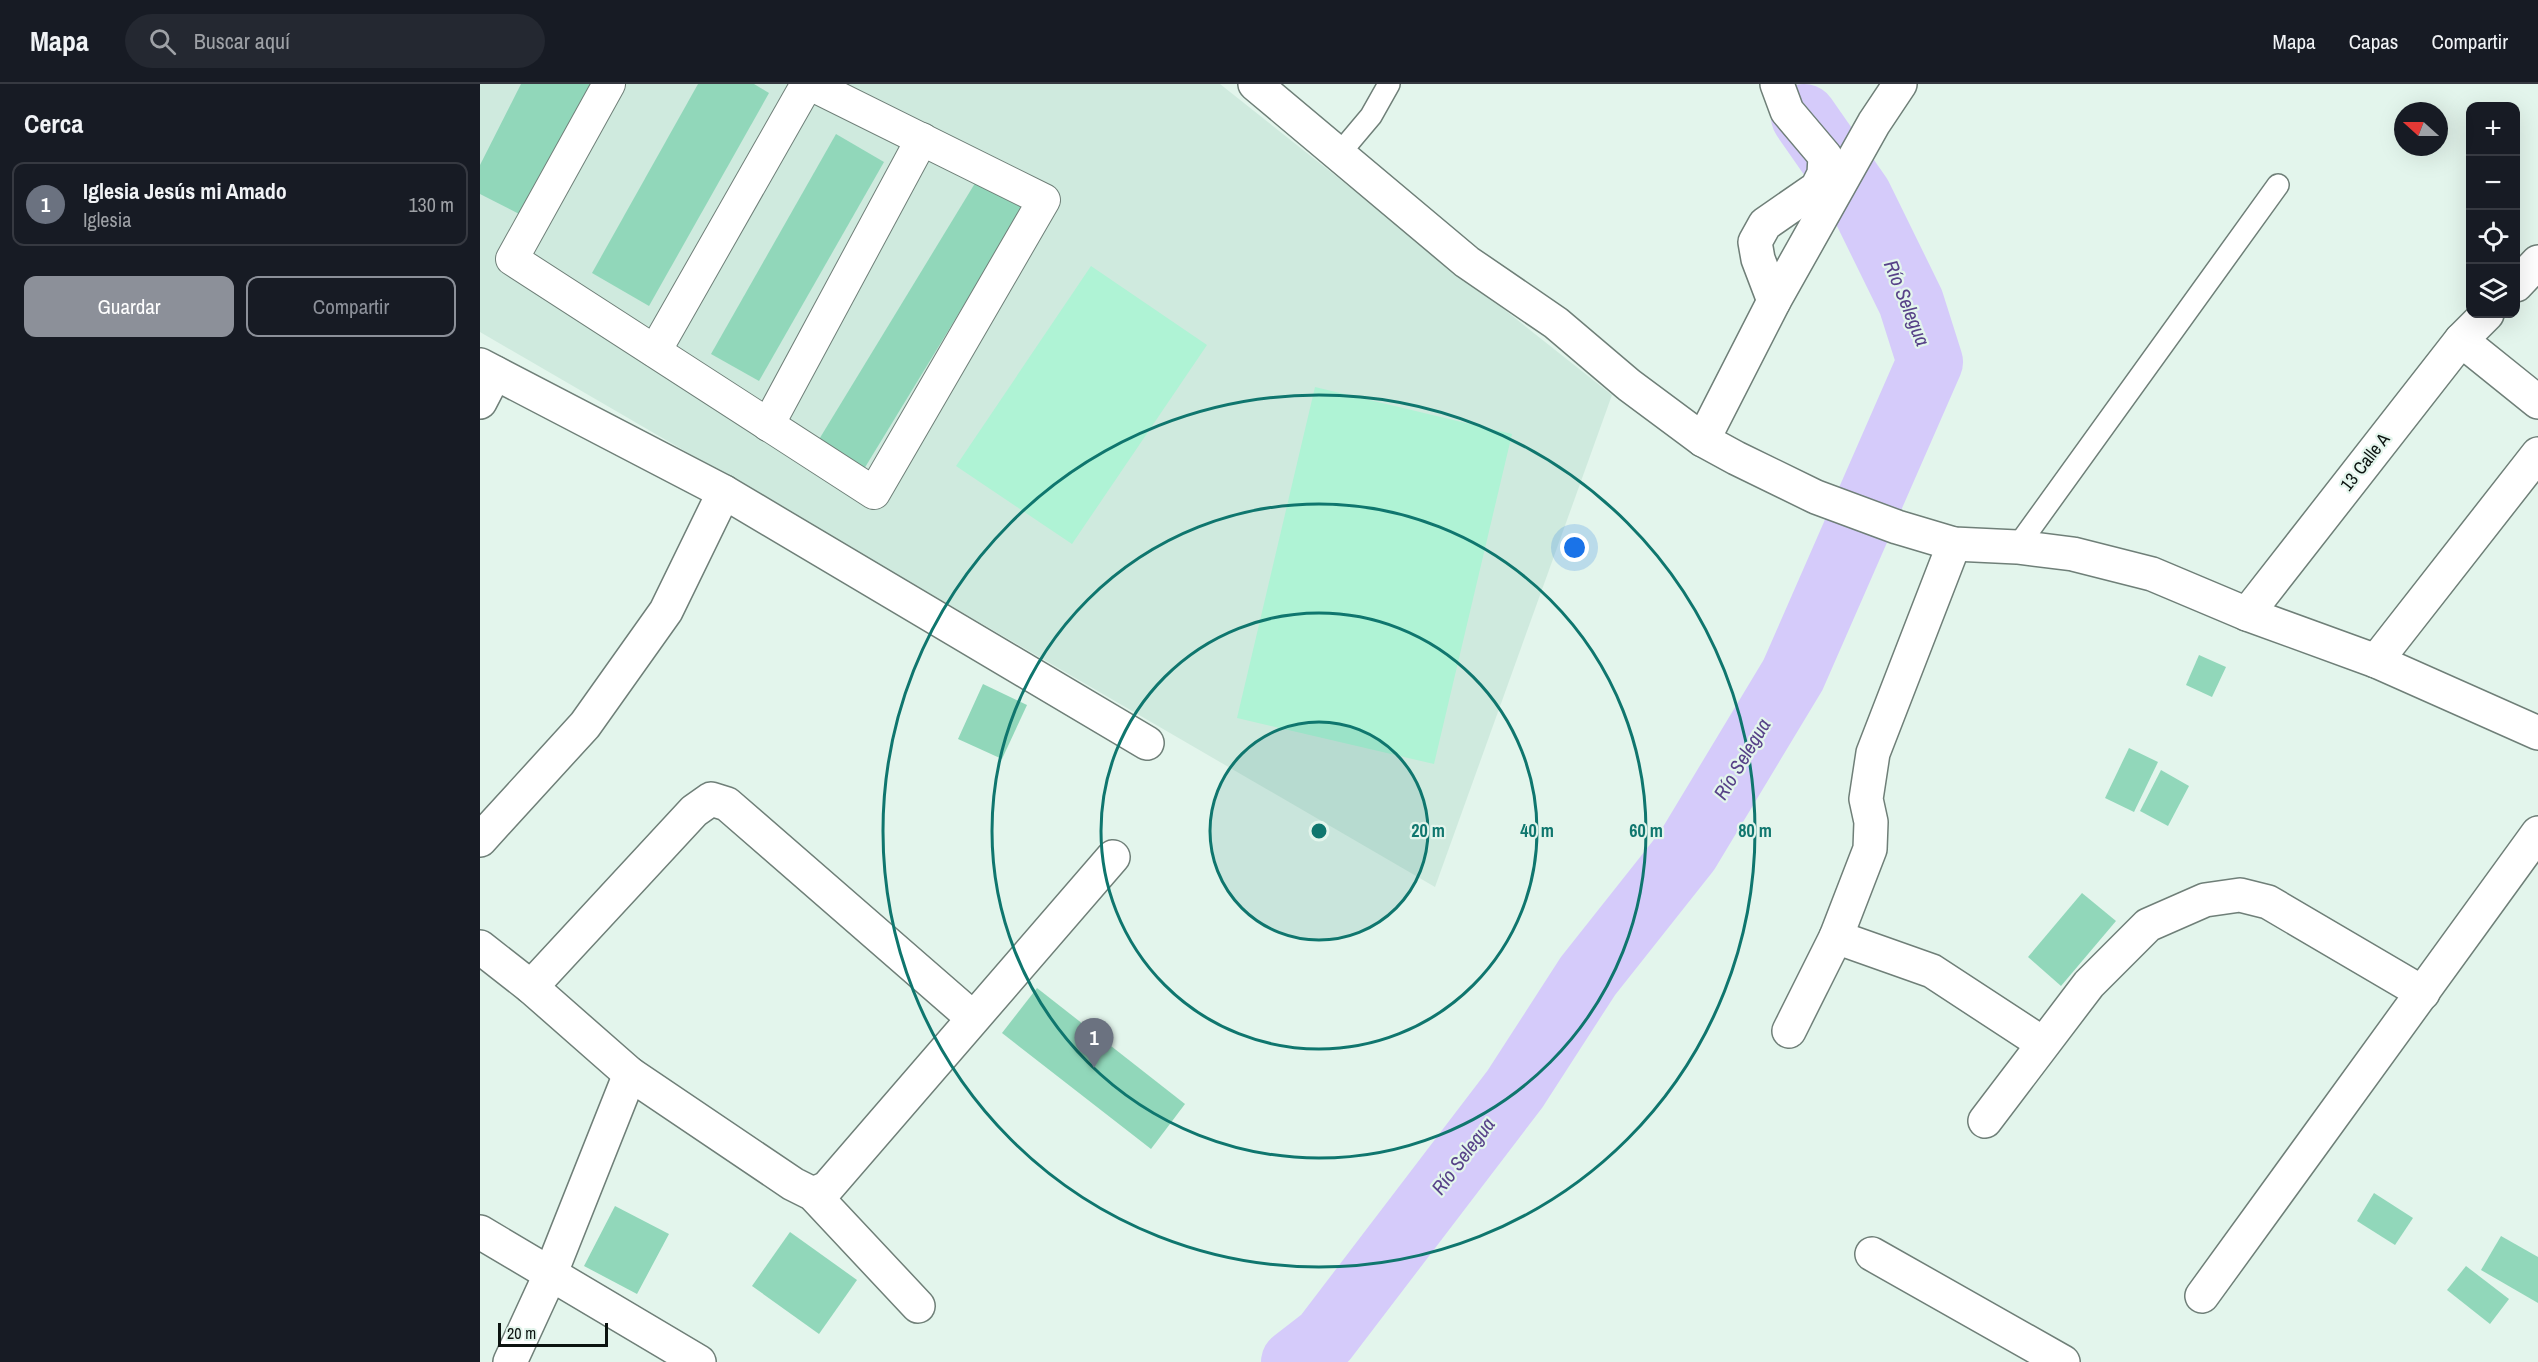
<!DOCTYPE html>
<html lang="es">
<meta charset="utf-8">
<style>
body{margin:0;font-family:"Archivo Narrow",sans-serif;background:#242831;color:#f1f3f6}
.controls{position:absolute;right:18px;top:18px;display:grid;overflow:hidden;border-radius:12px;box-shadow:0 6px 24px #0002}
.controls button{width:54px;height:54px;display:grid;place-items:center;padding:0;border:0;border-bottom:2px solid #363941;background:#171b24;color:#f1f3f6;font:30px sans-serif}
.compass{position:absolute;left:1914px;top:18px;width:54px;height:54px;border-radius:50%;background:#171b24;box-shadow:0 6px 24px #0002;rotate:291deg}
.scale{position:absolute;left:18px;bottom:15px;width:110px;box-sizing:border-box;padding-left:6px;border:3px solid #0c1310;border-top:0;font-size:16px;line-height:21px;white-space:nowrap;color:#0c1310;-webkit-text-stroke:4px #e3f5ec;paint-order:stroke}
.you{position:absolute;left:1095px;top:464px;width:21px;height:21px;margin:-15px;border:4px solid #fff;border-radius:50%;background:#1a73e8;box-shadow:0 0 0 9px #1a73e833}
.badge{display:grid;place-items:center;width:39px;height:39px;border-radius:50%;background:#8c9099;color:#fff;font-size:20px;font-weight:700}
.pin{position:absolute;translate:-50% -50px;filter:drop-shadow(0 2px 3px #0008)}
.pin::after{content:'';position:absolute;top:32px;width:21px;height:18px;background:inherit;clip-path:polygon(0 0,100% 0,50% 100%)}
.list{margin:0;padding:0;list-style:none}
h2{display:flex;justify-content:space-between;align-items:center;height:78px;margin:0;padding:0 24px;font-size:26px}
h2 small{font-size:20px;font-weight:400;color:#9ea1a6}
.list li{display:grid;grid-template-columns:39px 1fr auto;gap:18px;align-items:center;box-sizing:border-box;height:84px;margin:0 12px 12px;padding:0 12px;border:2px solid #363941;border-radius:12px}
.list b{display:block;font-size:22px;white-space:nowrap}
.list p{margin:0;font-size:20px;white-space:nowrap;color:#9ea1a6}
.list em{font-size:20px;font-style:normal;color:#9ea1a6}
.actions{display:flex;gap:12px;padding:18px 24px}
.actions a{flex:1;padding:14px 0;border:2px solid #8c9099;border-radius:12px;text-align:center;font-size:21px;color:#8c9099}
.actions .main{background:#8c9099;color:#fff}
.icon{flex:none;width:33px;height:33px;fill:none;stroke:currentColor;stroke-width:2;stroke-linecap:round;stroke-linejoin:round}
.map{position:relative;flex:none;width:2058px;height:1278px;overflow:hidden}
header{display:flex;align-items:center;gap:36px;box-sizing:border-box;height:84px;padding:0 30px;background:#171b24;border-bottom:2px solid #363941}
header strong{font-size:28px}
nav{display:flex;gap:33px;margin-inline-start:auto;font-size:21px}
.search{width:420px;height:54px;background:#242831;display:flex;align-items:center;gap:15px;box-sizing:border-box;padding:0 21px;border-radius:33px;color:#9ea1a6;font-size:22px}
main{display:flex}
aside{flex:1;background:#171b24}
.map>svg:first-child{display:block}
.built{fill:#cfeade}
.green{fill:#aff3d5}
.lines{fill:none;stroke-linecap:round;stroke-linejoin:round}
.river{stroke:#d5cbfa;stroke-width:66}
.building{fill:#91d7ba}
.service-casing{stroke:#6f7f78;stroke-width:24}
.pedestrian-casing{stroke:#6f7f78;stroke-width:34}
.minor-casing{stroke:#6f7f78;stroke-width:36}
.service{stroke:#fff;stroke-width:21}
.pedestrian{stroke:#fff;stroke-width:32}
.minor{stroke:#fff;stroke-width:33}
.ring{fill:none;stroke:#0f766e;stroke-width:3}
.labels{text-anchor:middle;stroke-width:4.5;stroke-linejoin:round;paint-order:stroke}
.street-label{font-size:18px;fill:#0c1310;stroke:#e3f5ec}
.water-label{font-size:20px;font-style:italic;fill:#574288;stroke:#e3f5ec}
.centre{fill:#0f766e;stroke:#e3f5ec;stroke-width:3}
.ring-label{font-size:18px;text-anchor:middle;font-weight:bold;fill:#0f766e;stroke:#e3f5ec;stroke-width:4.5;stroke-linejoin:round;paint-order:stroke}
</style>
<header>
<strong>Mapa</strong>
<div class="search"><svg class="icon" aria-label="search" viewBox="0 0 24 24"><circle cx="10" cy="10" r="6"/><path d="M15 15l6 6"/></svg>Buscar aquí</div>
<nav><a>Mapa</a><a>Capas</a><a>Compartir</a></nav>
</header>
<main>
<aside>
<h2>Cerca<small></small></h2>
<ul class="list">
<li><span class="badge" style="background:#6b7280">1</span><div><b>Iglesia Jesús mi Amado</b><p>Iglesia</p></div><em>130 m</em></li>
</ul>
<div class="actions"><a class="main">Guardar</a><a>Compartir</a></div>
</aside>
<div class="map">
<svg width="2058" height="1278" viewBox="0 0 2058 1278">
<rect width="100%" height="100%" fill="#e3f5ec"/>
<polygon class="built" points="0,0 740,0 1132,311 955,803 0,248"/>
<g class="green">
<polygon points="611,182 727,261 592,460 476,382"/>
<polygon points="835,303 1032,350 954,680 757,634"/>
</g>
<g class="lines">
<polyline class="river" points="814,1278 845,1254 1035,1005 1108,892 1207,767 1313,591 1450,278 1431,218 1379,112 1324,33"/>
</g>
<g class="building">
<polygon points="41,0 115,0 47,134 0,110 0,81"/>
<polygon points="218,0 274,0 289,9 169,222 112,189"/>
<polygon points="356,50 404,78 279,297 231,270"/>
<polygon points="500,91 546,119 381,390 335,362"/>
<polygon points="1719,571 1746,583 1732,613 1706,601"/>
<polygon points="503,600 547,621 522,675 478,655"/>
<polygon points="1649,664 1678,678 1654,728 1625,714"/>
<polygon points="1681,686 1709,702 1688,742 1660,727"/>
<polygon points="1602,809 1636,837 1581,902 1548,873"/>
<polygon points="557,904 705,1020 671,1065 522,949"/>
<polygon points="1894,1109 1933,1134 1915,1161 1877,1137"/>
<polygon points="135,1122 189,1150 157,1210 104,1182"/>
<polygon points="310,1148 377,1196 339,1250 272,1202"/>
<polygon points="2021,1152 2058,1173 2058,1219 2001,1186"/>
<polygon points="1986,1182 2029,1215 2010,1240 1967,1206"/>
</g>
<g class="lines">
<g class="service-casing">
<g id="service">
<polyline points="859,70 891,32 909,0"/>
<polyline points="1537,463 1798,101"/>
</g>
</g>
<g class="pedestrian-casing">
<g id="pedestrian">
<polyline points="129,0 32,175 394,409 564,116 330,0"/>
<polyline points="175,267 327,0"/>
<polyline points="288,341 442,55"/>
</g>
</g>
<g class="minor-casing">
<g id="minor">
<polyline points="775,0 987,178 1076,239 1149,301 1223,356 1256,374 1336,413 1417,443 1474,460 1537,463 1593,470 1672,490 1767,530 1896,577 2058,649"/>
<polyline points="2036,201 2058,178"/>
<polyline points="1294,217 1278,175 1275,158 1285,140 1337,104 1344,90 1345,72 1307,27 1297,0"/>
<polyline points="1981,256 2058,318"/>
<polyline points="0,281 244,408 667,659"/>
<polyline points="0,318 15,289"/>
<polyline points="1223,356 1294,217 1394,39 1420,0"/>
<polyline points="1474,460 1393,669 1386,715 1391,738 1390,765 1356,853 1452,887 1562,959"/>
<polyline points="1767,530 1981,256 2007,230"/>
<polyline points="1896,577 2058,370"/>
<polyline points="0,756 105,641 186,527 244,408"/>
<polyline points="0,863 51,903 150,990 313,1100 333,1110 438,1222"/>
<polyline points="51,903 214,727 231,715 247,720 493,934"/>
<polyline points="1309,947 1356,853"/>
<polyline points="1505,1037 1609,900 1668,841 1725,816 1760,811 1788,818 1943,909"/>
<polyline points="333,1110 347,1104 633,773"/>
<polyline points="0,1148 219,1278"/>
<polyline points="1392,1170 1583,1278"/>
<polyline points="1722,1212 2058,749"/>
<polyline points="30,1278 70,1191 150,990"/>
</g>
</g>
<use href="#service" class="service"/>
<use href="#pedestrian" class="pedestrian"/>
<use href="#minor" class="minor"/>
</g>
<circle cx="839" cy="747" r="109" fill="#0f766e" fill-opacity=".12"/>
<g class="ring">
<circle cx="839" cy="747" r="109"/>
<circle cx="839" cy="747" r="218"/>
<circle cx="839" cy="747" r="327"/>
<circle cx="839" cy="747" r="436"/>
</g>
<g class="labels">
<g class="street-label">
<text transform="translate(1885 378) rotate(-52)" y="6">13 Calle A</text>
</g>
<g class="water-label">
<text transform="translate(1427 219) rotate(68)" y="7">Río Selegua</text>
<text transform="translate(1262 675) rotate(-59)" y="7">Río Selegua</text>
<text transform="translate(983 1072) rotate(-53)" y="7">Río Selegua</text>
</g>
</g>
<circle cx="839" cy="747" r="9" class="centre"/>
<g class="ring-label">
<text x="948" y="753">20 m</text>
<text x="1057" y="753">40 m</text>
<text x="1166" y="753">60 m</text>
<text x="1275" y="753">80 m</text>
</g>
</svg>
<div class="controls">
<button>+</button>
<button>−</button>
<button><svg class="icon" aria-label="locate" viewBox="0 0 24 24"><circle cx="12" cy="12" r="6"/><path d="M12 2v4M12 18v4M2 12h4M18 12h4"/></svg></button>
<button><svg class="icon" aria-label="layers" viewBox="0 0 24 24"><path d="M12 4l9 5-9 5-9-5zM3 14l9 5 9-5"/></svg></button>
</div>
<svg class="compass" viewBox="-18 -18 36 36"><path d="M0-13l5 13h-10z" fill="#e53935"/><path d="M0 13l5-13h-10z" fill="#9ea1a6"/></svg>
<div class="scale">20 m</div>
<div class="you"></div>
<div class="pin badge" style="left:614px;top:984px;background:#6b7280">1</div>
</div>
</main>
